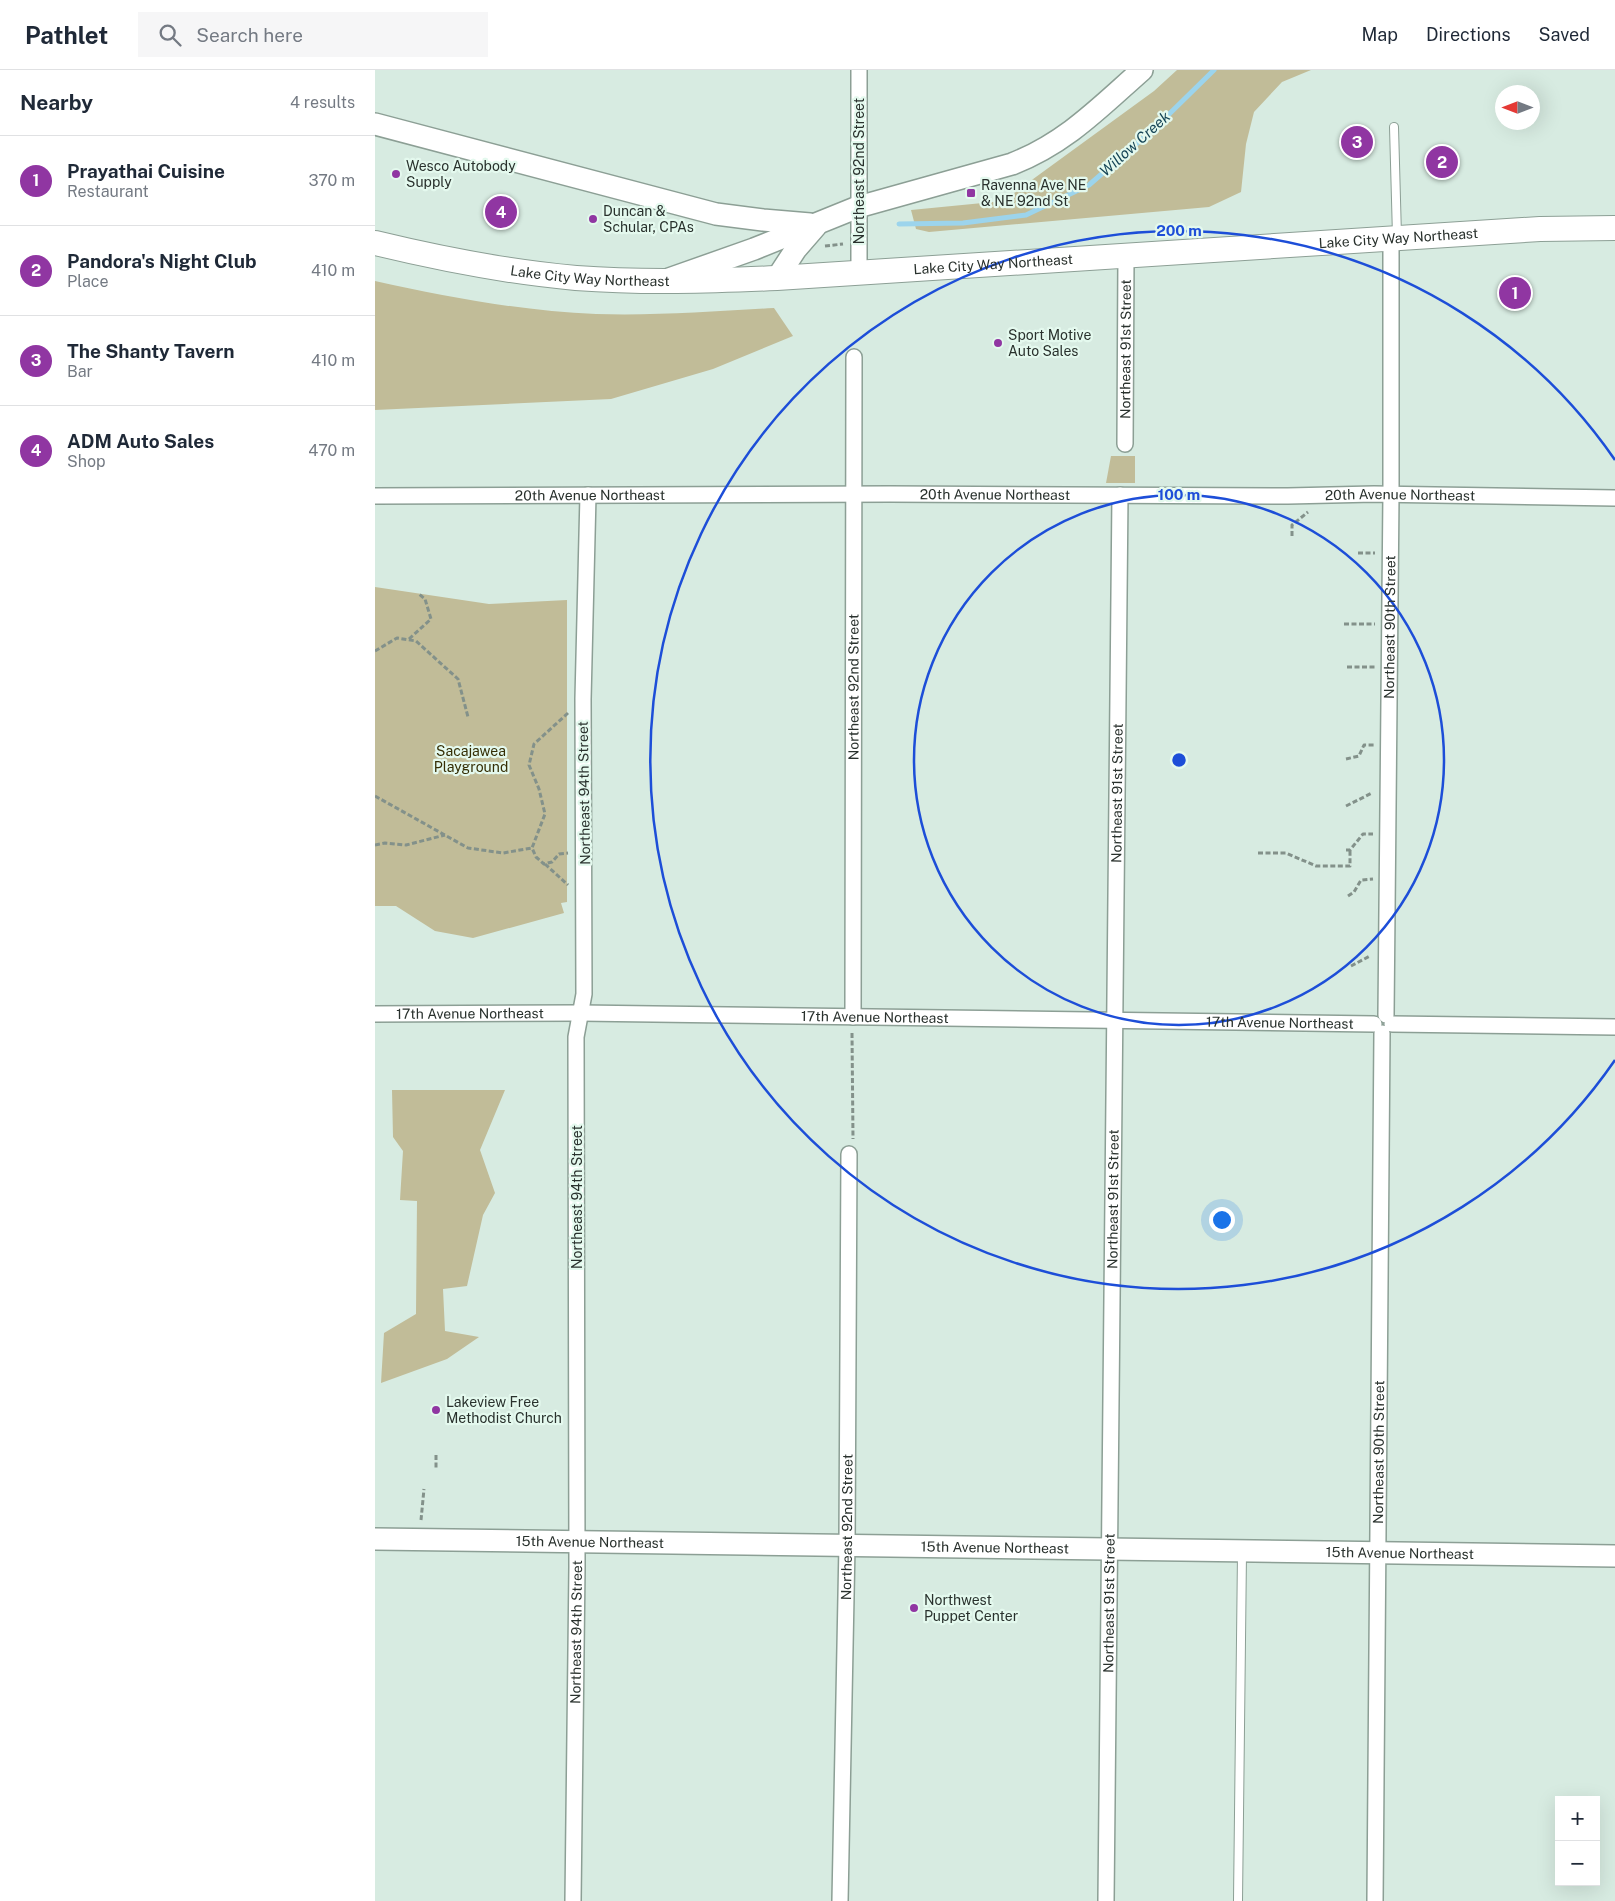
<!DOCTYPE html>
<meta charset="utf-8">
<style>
body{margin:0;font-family:"Public Sans",sans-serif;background:#f6f6f7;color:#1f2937}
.controls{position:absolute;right:15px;bottom:15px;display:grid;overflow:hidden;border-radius:0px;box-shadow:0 5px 20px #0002}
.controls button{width:45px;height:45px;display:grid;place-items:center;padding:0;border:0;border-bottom:1px solid #e0e1e3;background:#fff;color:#1f2937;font:25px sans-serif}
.compass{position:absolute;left:1120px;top:15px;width:45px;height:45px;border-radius:50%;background:#fff;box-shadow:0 5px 20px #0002;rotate:270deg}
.you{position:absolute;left:846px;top:1149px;width:18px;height:18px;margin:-12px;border:4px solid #fff;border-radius:50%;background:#1a73e8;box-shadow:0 0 0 8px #1a73e833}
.badge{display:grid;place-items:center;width:32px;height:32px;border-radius:50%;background:#9036a2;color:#fff;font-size:16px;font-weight:700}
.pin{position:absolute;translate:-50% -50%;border:2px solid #fff;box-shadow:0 1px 5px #0006}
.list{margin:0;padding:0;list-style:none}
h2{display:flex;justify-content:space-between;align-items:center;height:65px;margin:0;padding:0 20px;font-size:21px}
h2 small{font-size:16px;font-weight:400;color:#747a83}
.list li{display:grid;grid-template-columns:32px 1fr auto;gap:15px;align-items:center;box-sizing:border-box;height:90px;padding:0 20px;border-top:1px solid #e0e1e3}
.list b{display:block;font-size:19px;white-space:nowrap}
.list p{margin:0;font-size:16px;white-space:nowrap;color:#747a83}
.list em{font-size:16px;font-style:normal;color:#747a83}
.icon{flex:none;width:28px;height:28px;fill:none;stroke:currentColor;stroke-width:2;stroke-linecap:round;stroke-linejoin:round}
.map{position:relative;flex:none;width:1240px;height:1831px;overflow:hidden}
header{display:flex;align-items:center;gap:30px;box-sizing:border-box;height:70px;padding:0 25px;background:#fff;border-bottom:1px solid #e0e1e3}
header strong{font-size:24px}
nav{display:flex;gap:28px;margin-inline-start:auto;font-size:18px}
.search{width:350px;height:45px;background:#f6f6f7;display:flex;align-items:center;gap:12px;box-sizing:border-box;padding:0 18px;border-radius:0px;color:#747a83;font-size:19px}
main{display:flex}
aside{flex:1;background:#fff}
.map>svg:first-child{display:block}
.green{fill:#c1bc98}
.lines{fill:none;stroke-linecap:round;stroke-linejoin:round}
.stream{stroke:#9cd4ec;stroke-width:5}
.lane-casing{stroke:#8c9f95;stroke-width:10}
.street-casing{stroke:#8c9f95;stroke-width:18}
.secondary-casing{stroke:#8c9f95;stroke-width:24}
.primary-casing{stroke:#8c9f95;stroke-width:26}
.path{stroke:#83918a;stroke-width:3;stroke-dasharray:5 2.5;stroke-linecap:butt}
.lane{stroke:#fff;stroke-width:8}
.street{stroke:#fff;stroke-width:15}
.secondary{stroke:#fff;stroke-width:21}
.primary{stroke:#fff;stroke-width:24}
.ring{fill:none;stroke:#1d4ed8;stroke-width:2.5}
.poi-dot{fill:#9036a2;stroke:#e4f9ee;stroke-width:2}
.labels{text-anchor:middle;stroke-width:4.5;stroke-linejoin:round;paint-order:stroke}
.poi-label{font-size:14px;fill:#29312d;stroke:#e4f9ee;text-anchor:start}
.street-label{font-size:14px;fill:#29312d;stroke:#e4f9ee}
.park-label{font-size:14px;fill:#352e05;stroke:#e4f9ee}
.water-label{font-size:15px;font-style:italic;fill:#164556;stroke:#e4f9ee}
.centre{fill:#1d4ed8;stroke:#e4f9ee;stroke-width:2.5}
.ring-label{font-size:15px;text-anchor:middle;font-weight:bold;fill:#1d4ed8;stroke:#e4f9ee;stroke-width:4.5;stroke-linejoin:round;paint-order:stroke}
</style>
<header>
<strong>Pathlet</strong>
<div class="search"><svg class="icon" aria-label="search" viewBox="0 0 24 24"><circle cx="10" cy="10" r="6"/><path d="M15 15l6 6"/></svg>Search here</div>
<nav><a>Map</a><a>Directions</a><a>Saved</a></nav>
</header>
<main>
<aside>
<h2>Nearby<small>4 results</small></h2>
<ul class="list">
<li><span class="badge">1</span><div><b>Prayathai Cuisine</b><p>Restaurant</p></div><em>370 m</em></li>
<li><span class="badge">2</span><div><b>Pandora's Night Club</b><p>Place</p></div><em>410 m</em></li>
<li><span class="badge">3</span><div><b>The Shanty Tavern</b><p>Bar</p></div><em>410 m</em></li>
<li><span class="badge">4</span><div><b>ADM Auto Sales</b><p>Shop</p></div><em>470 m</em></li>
</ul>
</aside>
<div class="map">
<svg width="1240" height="1831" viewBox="0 0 1240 1831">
<rect width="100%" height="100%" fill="#d7ebe1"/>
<g class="green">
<polygon points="802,0 936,0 907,12 879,42 871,74 866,122 834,137 554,162 541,159 536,140 628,131 779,21"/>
<path d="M0,211C73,227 146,241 221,244C280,246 340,241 399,238L418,266L338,299L236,329L0,340Z"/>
<polygon points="736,386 760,386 760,413 731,413"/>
<polygon points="0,517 114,534 192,530 192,832 186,833 189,843 98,868 60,861 21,836 0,836"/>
<polygon points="17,1020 130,1020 105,1080 120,1123 108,1145 92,1216 68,1219 70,1261 104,1267 72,1289 6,1313 9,1263 41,1244 42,1131 25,1130 28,1081 18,1067"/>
</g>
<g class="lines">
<polyline class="stream" points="524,154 588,153 651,145 714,115 783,55 839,0"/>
<g class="lane-casing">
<g id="lane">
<polyline points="1019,57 1022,166"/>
<polyline points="863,1831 867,1483"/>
</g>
</g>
<g class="street-casing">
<g id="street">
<polyline points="484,0 484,203"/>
<path id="s1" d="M750,374L751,185"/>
<path id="s2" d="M0,426L515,424L913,426L999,424L1240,428"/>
<path id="s3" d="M0,944L205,943L999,954"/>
<path id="s4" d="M1011,945L1016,424V169"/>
<path id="s5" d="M478,947L479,287"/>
<polyline points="1017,954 1240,957"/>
<path id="s6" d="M198,1831L202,1497L201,967L209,924L208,629L213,425"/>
<path id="s7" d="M465,1831L472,1475L474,1084"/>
<path id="s8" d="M731,1831L745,425"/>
<path id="s9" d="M1000,1831L1007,963"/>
</g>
</g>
<g class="secondary-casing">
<g id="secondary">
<polyline points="0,54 341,144 388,150 435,154"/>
<polyline points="402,208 421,179 441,156"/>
<path d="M294,209L379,179L483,137L637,94C691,73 725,37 767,0"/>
<path id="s10" d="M0,1469L1240,1486"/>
</g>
</g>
<g class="primary-casing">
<g id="primary">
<path id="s11" d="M0,173C66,189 133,202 201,208C268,213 335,211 402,208L1165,159L1240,158"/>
</g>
</g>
<g class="path">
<polyline points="450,176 468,174"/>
<polyline points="917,466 917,455 933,442"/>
<polyline points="983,483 1000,483"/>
<polyline points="969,554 1000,554"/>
<polyline points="34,569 56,549 50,529 44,524"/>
<polyline points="0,581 22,568 41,571 83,609 93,647"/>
<polyline points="972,597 1000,597"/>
<polyline points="193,643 159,674 154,695 164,719 170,744 157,778 161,787 169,794 177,792 184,784 193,783"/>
<polyline points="971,689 984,686 989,675 999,675"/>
<polyline points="0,726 93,778 128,783 157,778"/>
<polyline points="971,736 997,723"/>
<polyline points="0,775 10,773 31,775 70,765"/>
<polyline points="971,780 975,780 988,764 998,764"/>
<polyline points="883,783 911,783 941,796 975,796 975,780"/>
<polyline points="170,794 193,815"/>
<polyline points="973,826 979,822 986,810 998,809"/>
<polyline points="976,896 995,886"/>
<polyline points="477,963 478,1069"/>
<polyline points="61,1385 61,1398"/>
<polyline points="46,1450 49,1419"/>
</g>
<use href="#lane" class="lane"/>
<use href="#street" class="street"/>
<use href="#secondary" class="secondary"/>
<use href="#primary" class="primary"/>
</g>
<g class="ring">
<circle cx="804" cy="690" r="265"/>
<path d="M1240 990A529 529 0 1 1 1240 390"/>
</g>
<g class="poi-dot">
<circle cx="21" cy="104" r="5"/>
<rect x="591" y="118" width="10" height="10" rx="2.5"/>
<circle cx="218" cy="149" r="5"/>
<circle cx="623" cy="273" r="5"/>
<circle cx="61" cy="1340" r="5"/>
<circle cx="539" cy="1538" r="5"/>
</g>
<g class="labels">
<g class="poi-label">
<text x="31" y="101">Wesco Autobody<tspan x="31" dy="16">Supply</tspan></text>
<text x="606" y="120">Ravenna Ave NE<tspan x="606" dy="16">&amp; NE 92nd St</tspan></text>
<text x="228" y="146">Duncan &amp;<tspan x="228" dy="16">Schular, CPAs</tspan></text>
<text x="633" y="270">Sport Motive<tspan x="633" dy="16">Auto Sales</tspan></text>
<text x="71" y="1337">Lakeview Free<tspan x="71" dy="16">Methodist Church</tspan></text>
<text x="549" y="1535">Northwest<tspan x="549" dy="16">Puppet Center</tspan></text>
</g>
<g class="street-label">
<text transform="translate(484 101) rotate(-90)" y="5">Northeast 92nd Street</text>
<text dy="5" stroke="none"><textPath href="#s11" startOffset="1028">Lake City Way Northeast</textPath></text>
<text dy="5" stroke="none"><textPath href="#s11" startOffset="622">Lake City Way Northeast</textPath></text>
<text dy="5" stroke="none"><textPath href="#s11" startOffset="218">Lake City Way Northeast</textPath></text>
<text dy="5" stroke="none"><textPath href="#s1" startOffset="95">Northeast 91st Street</textPath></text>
<text dy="5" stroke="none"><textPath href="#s2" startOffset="620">20th Avenue Northeast</textPath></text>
<text dy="5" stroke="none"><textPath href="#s2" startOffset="215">20th Avenue Northeast</textPath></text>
<text dy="5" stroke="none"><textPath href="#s2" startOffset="1025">20th Avenue Northeast</textPath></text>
<text dy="5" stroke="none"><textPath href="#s4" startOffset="388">Northeast 90th Street</textPath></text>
<text dy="5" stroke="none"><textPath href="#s5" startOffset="330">Northeast 92nd Street</textPath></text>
<text transform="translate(209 723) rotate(-91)" y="5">Northeast 94th Street</text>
<text dy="5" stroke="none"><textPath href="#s8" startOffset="1108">Northeast 91st Street</textPath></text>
<text dy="5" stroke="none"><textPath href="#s3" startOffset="95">17th Avenue Northeast</textPath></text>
<text dy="5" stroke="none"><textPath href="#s3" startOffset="500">17th Avenue Northeast</textPath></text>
<text dy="5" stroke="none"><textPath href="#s3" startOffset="905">17th Avenue Northeast</textPath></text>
<text transform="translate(202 1127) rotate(-90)" y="5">Northeast 94th Street</text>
<text dy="5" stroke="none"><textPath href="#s8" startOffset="702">Northeast 91st Street</textPath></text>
<text dy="5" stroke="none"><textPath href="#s9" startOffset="449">Northeast 90th Street</textPath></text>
<text dy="5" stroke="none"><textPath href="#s7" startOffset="374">Northeast 92nd Street</textPath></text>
<text dy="5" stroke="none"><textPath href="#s10" startOffset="215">15th Avenue Northeast</textPath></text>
<text dy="5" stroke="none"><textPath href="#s10" startOffset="620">15th Avenue Northeast</textPath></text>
<text dy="5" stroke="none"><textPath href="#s10" startOffset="1025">15th Avenue Northeast</textPath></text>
<text dy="5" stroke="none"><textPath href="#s8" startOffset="298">Northeast 91st Street</textPath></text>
<text dy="5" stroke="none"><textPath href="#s6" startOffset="269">Northeast 94th Street</textPath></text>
</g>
<g class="park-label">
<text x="96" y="686">Sacajawea<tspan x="96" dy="16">Playground</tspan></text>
</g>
<g class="water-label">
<text transform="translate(760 74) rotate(-42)" y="5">Willow Creek</text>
</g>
</g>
<circle cx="804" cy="690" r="8" class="centre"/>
<g class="ring-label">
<text x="804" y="166">200 m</text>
<text x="804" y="430">100 m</text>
</g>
</svg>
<div class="controls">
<button>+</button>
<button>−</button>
</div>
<svg class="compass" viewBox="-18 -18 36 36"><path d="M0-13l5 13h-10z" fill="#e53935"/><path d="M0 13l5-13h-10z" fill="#747a83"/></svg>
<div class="you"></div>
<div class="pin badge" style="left:1140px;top:223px">1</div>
<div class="pin badge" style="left:1067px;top:92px">2</div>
<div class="pin badge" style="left:982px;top:72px">3</div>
<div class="pin badge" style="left:126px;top:142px">4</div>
</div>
</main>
